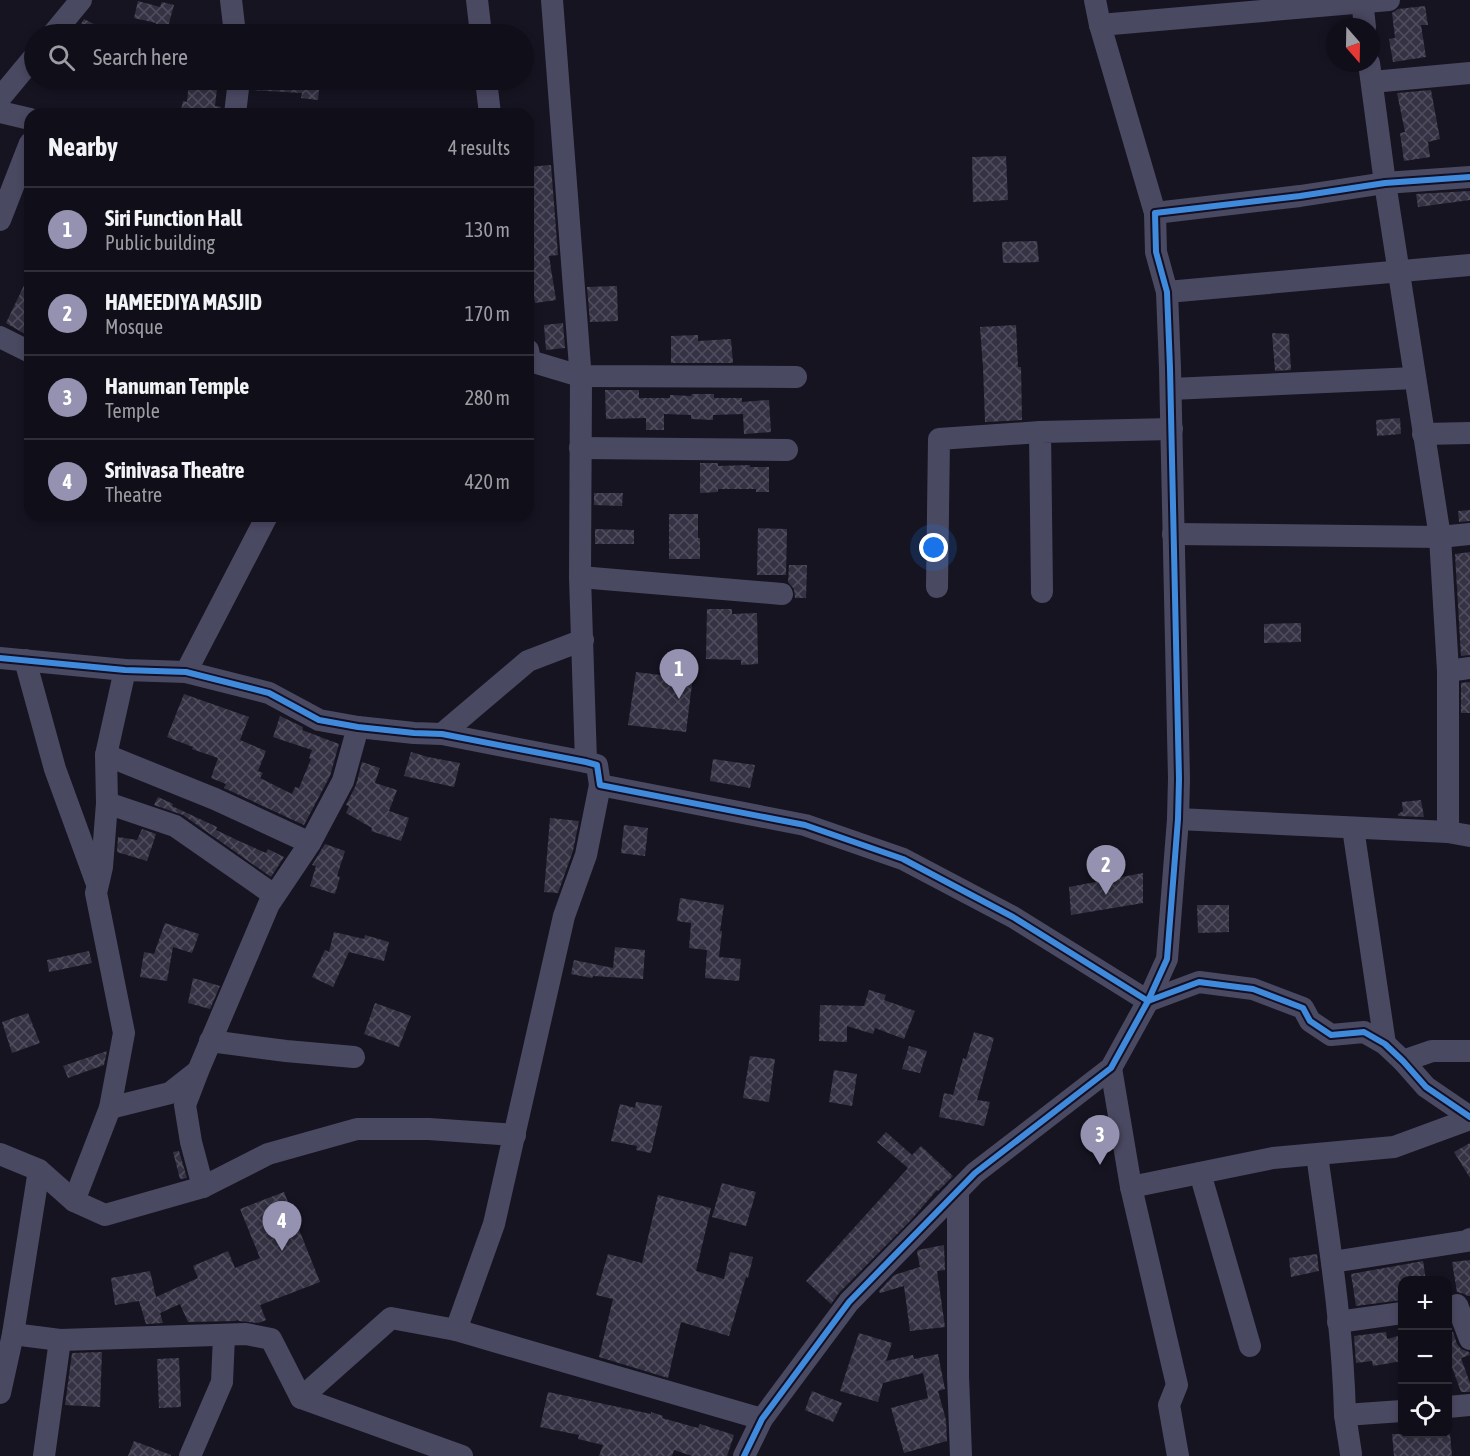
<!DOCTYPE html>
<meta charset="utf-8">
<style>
body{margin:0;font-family:"Asap Condensed",sans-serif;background:#1e1d26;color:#f1f3f6}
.controls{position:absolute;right:18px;bottom:18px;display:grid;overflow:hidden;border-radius:12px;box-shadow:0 3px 9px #0003}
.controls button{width:54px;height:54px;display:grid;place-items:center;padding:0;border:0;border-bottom:2px solid #302f38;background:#100f19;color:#f1f3f6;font:30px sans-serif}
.compass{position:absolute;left:1326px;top:18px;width:54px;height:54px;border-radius:50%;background:#100f19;box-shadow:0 3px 9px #0003;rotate:160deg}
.you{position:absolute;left:934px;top:548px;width:21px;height:21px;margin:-15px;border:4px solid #fff;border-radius:50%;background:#1a73e8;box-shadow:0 0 0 9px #1a73e833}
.badge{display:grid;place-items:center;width:39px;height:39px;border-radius:50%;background:#9591b1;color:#fff;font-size:20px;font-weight:700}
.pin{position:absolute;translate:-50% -50px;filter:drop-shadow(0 2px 3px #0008)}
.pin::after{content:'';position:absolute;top:32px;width:21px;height:18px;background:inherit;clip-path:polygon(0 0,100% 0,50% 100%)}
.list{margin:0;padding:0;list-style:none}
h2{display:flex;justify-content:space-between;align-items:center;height:78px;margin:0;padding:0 24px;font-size:26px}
h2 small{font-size:20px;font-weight:400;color:#9c9ca2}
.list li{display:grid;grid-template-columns:39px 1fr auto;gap:18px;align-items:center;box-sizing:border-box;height:84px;padding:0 24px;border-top:2px solid #302f38}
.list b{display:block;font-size:22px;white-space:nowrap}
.list p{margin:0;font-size:20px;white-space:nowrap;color:#9c9ca2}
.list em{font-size:20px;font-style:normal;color:#9c9ca2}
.icon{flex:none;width:33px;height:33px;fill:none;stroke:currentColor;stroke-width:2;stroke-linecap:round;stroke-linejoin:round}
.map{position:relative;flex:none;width:1470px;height:1456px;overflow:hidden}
.search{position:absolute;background:#100f19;box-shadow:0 3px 9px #0003;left:24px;top:24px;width:510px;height:66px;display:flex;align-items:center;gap:15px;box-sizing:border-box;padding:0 21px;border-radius:33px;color:#9c9ca2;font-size:22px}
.panel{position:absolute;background:#100f19;box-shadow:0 3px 9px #0003;left:24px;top:108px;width:510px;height:414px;border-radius:18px}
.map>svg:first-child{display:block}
.building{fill:url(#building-cross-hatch)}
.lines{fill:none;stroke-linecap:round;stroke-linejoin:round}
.minor{stroke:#4a4962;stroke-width:22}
.cycleway-casing{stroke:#130f26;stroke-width:10}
.cycleway{stroke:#408adc;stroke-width:6}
</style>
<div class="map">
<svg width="1470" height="1456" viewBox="0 0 1470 1456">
<defs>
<pattern id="building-cross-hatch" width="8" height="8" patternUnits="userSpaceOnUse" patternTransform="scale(1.5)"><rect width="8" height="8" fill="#343243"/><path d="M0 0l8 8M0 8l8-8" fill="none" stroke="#514f5f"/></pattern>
</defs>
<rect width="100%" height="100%" fill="#161421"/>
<g class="building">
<polygon points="138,1 160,7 162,2 174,5 166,34 154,31 156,23 134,18"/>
<polygon points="1425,6 1428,25 1421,25 1426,57 1393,62 1389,39 1395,38 1392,13 1398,9"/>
<polygon points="84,19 113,34 75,34"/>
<polygon points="189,80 218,80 215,106 221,107 220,114 180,114 183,101 187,102"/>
<polygon points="252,80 320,80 318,100 301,98 302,93 251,90"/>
<polygon points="1431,90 1440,139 1428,142 1430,157 1404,161 1400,133 1405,132 1397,93"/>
<polygon points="1006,156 1008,200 973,202 972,157"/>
<polygon points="551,165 558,255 549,256 556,300 535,303 528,260 528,167"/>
<polygon points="1470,191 1470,200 1418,207 1416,194"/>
<polygon points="1037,241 1039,262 1003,263 1002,242"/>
<polygon points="30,273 30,337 6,323"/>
<polygon points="617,286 618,321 590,322 587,287"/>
<polygon points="563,323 565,348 546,350 544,325"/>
<polygon points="1016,325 1018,367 1021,367 1022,420 985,422 983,367 980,327"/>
<polygon points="1272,333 1289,334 1291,370 1275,371"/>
<polygon points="698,335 698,341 731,339 733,363 671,363 671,336"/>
<polygon points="605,390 639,390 639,398 670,398 670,395 691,396 692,394 714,394 714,398 742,398 742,402 769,400 771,432 744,434 743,414 713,415 713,420 691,419 691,415 664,414 664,430 646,430 646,418 606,419"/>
<polygon points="1400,418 1401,434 1377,436 1376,420"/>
<polygon points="700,463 718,463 718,466 750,465 750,467 769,467 769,492 756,492 756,489 718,489 718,492 700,493"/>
<polygon points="594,493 623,493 622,506 594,505"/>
<polygon points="1470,510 1470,521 1459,522 1458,511"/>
<polygon points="669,514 698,514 698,538 700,538 700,559 669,559"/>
<polygon points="758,528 787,529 786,575 757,575"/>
<polygon points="595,529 634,530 634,544 595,544"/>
<polygon points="1470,552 1470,655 1461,656 1455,554"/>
<polygon points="789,565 807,565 806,598 795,598 794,589 788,582"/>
<polygon points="707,609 732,609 732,614 757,613 758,664 741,665 741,660 706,659"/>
<polygon points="1301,623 1301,642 1264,643 1264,624"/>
<polygon points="669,665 694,668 686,732 628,725 636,672 668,676"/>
<polygon points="1470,682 1470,713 1461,713 1461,683"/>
<polygon points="184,694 249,717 240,740 266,751 258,771 263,773 260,778 292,794 295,787 299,788 311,759 309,758 312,750 273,737 280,716 303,727 302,730 339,744 330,776 304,825 224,788 226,784 211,778 218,758 192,749 193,747 167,737"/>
<polygon points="411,752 428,757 460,763 454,787 404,776"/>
<polygon points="713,759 755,765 750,788 710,781"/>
<polygon points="362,762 380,768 375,783 397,790 389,811 409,818 401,841 371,831 372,828 346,813 349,806 346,805 356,785"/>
<polygon points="158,797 173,804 172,806 217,827 216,830 239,841 266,853 268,849 284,857 271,877 183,815 154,805"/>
<polygon points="1421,800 1424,817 1398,816 1398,814 1403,811 1402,802"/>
<polygon points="550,818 579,821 573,851 558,893 544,892"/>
<polygon points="624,825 648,828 645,856 621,853"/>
<polygon points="142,829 156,834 147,861 117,852 116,866 118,837 137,840"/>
<polygon points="325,844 345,851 337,876 340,877 335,894 310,886 316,866 312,865"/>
<polygon points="1143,873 1143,903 1071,915 1069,887"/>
<polygon points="680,898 724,905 720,931 722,931 719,957 741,959 739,981 705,978 707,950 689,948 691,923 677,921"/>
<polygon points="1197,905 1229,905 1229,932 1198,933"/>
<polygon points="165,923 199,934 192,953 173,947 167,981 140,977 144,952 154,954"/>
<polygon points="334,932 364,939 365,935 389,942 384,961 349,952 333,987 312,977 325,950 329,952"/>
<polygon points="615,947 645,950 643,979 593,976 592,978 571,974 574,960 613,968"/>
<polygon points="89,951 92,963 49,972 47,960"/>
<polygon points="193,978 220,986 210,1009 188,1003"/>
<polygon points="869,990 886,995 884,1000 915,1011 904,1039 875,1028 873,1034 847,1026 847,1042 819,1041 820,1005 864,1006"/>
<polygon points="375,1003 411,1016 399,1047 364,1034"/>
<polygon points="28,1013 40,1043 12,1053 2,1022"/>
<polygon points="974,1032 994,1038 977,1100 990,1102 984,1126 939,1117 944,1093 953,1095 963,1058 966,1059"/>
<polygon points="909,1046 927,1051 920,1073 902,1069"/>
<polygon points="107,1051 104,1065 68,1078 63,1066"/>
<polygon points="750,1056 775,1059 769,1102 743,1098"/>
<polygon points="834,1070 857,1074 852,1106 829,1102"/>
<polygon points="636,1102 662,1106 651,1153 636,1150 637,1146 611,1141 620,1104 635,1108"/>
<polygon points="886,1132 912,1155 921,1146 953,1176 938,1191 937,1190 910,1221 839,1293 831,1304 806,1281 908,1168 877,1142"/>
<polygon points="1470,1143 1470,1178 1454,1152"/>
<polygon points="179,1151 187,1178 180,1179 173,1152"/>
<polygon points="722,1183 756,1192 746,1226 712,1217"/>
<polygon points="284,1192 320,1282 260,1305 266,1320 258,1323 239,1321 238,1320 235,1321 188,1322 180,1304 160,1313 163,1323 146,1324 139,1301 115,1305 111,1278 150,1271 156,1297 198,1278 193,1266 228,1251 235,1268 260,1258 240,1209"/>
<polygon points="658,1195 711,1208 696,1271 724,1279 730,1252 753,1257 748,1278 746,1277 729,1336 681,1322 668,1378 599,1357 613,1299 596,1295 608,1254 642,1263"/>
<polygon points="944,1245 945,1270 937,1271 945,1327 910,1331 904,1286 880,1293 879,1291 894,1275 920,1267 917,1252 918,1250"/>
<polygon points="1317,1254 1319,1271 1291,1277 1289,1258"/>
<polygon points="1470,1260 1470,1296 1467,1296 1465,1294 1457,1292 1452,1262"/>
<polygon points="1423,1261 1426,1281 1402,1281 1402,1300 1356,1306 1351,1274"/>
<polygon points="1386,1332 1387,1339 1402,1335 1402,1361 1373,1366 1372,1361 1356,1363 1354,1336"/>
<polygon points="1453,1332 1457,1344 1461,1349 1469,1352 1470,1355 1461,1358 1470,1383 1470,1392 1461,1392 1448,1356 1448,1334"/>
<polygon points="859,1333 892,1343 886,1361 913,1355 914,1359 938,1354 945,1389 938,1391 946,1420 947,1441 904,1453 891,1408 928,1398 923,1373 883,1383 878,1402 840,1391"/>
<polygon points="102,1352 100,1407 65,1405 72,1353"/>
<polygon points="179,1358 181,1407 159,1408 157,1359"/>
<polygon points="812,1391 842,1403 833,1422 805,1410"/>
<polygon points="548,1392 651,1414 651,1412 663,1416 662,1418 698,1428 700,1424 734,1435 727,1456 692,1456 674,1450 672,1456 599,1456 603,1445 578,1439 579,1435 540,1427"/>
<polygon points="1392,1434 1450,1434 1452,1456 1394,1456"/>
<polygon points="134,1441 171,1455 171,1456 128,1456"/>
</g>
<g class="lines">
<g class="minor">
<polyline points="231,0 235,34"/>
<polyline points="477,0 481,34"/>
<polyline points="552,0 581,380 580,577 586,762"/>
<polyline points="1095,0 1100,25"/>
<polyline points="1362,0 1365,27"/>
<polyline points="53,34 81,0"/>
<polyline points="1369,63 1385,183 1440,537 1448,671 1470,668"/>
<polyline points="486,80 490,114"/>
<polyline points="1372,82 1470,73"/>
<polyline points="0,98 34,57"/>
<polyline points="0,112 30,119"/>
<polyline points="235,114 239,80"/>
<polyline points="1155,213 1100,25 1389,0"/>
<polyline points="0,220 30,143"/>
<polyline points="1167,292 1470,265"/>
<polyline points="0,337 30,352"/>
<polyline points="528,350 530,361 580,376 796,377"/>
<polyline points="1171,389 1415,378"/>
<polyline points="1423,434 1470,433"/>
<polyline points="580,448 787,450"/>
<polyline points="1173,534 1440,537 1470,534"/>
<polyline points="580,577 782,594"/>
<polyline points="937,587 939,439 1040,432"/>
<polyline points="1042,592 1040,432 1172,429"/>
<polyline points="0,658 125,670 186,672 269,693 319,720 358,727 414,733 442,734 586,762 597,765 600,785 805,825 903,859 1013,917 1148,1001 1199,982 1253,989 1303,1008 1310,1021 1331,1035 1364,1032 1385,1044 1403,1061 1426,1087 1470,1117"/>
<polyline points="25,660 55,769 97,884"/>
<polyline points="186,672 267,516"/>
<polyline points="442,734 528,661 583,640"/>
<polyline points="106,755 215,799 310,843"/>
<polyline points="600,785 586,855 564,916 494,1224 456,1330 762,1419"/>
<polyline points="107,803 175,826 274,895"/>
<polyline points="1178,819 1448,832 1470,836"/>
<polyline points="1353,828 1385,1044"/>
<polyline points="1448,832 1448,671"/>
<polyline points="210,1041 286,1051 354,1057"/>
<polyline points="1403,1061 1432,1051 1470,1051"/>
<polyline points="1111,1068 1131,1187 1177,1385 1169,1405 1178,1456"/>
<polyline points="198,1071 185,1105 191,1142 203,1187"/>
<polyline points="110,1108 124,1033 96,893 102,867 107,803 106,755 125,670"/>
<polyline points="0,1154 39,1170 13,1334 0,1393"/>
<path d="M1317,1155C1329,1241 1343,1328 1345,1415"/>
<polyline points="39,1170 74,1201 105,1215 203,1187 268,1154 357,1129 429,1129 515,1135"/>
<polyline points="1200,1173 1250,1346"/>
<polyline points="1131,1187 1273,1158 1394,1147 1470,1119"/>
<polyline points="958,1190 958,1376 961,1456"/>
<polyline points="74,1201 110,1108 170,1093 198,1071 269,904 310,843 343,781 358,727"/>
<polyline points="1332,1262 1467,1241 1470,1239"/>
<polyline points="1457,1305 1470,1339"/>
<polyline points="1338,1322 1402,1313"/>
<polyline points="456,1330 391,1318 301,1398 462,1456"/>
<polyline points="13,1334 60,1340 246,1334 271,1339 301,1398"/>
<polyline points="1448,1407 1470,1405"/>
<polyline points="1351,1454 1345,1415 1402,1411"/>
<polyline points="44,1456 60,1340"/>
<polyline points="190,1456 222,1382 224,1336"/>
<polyline points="744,1456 762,1419 849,1302 975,1173 1111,1068 1148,1001 1167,959 1178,819 1179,779 1170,368 1167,292 1156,252 1155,213 1300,196 1385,183 1470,177"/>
</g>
<g class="cycleway-casing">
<g id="cycleway">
<polyline points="0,658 125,670 186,672 269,693 319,720 358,727 414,733 442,734 586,762 597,765 600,785 805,825 903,859 1013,917 1148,1001 1199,982 1253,989 1303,1008 1310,1021 1331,1035 1364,1032 1385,1044 1403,1061 1426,1087 1470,1117"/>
<polyline points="744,1456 762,1419 849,1302 975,1173 1111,1068 1148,1001 1167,959 1178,819 1179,779 1170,368 1167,292 1156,252 1155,213 1300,196 1385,183 1470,177"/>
</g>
</g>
<use href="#cycleway" class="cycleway"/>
</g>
</svg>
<div class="controls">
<button>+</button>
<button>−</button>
<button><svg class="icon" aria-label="locate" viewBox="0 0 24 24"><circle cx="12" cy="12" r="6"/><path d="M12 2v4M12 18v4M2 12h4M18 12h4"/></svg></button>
</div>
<svg class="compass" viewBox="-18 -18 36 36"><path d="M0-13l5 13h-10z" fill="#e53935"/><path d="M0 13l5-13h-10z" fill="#9c9ca2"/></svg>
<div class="you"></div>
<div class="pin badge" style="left:679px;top:699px">1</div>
<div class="pin badge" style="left:1106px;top:895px">2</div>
<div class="pin badge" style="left:1100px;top:1165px">3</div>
<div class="pin badge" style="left:282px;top:1251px">4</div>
<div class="search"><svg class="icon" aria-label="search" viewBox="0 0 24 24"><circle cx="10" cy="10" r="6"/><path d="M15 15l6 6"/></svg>Search here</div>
<section class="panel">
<h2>Nearby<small>4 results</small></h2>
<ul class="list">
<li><span class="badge">1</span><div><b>Siri Function Hall</b><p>Public building</p></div><em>130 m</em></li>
<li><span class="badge">2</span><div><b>HAMEEDIYA MASJID</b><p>Mosque</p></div><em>170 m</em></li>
<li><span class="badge">3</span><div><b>Hanuman Temple</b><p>Temple</p></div><em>280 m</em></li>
<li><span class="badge">4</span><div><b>Srinivasa Theatre</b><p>Theatre</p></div><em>420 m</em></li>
</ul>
</section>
</div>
